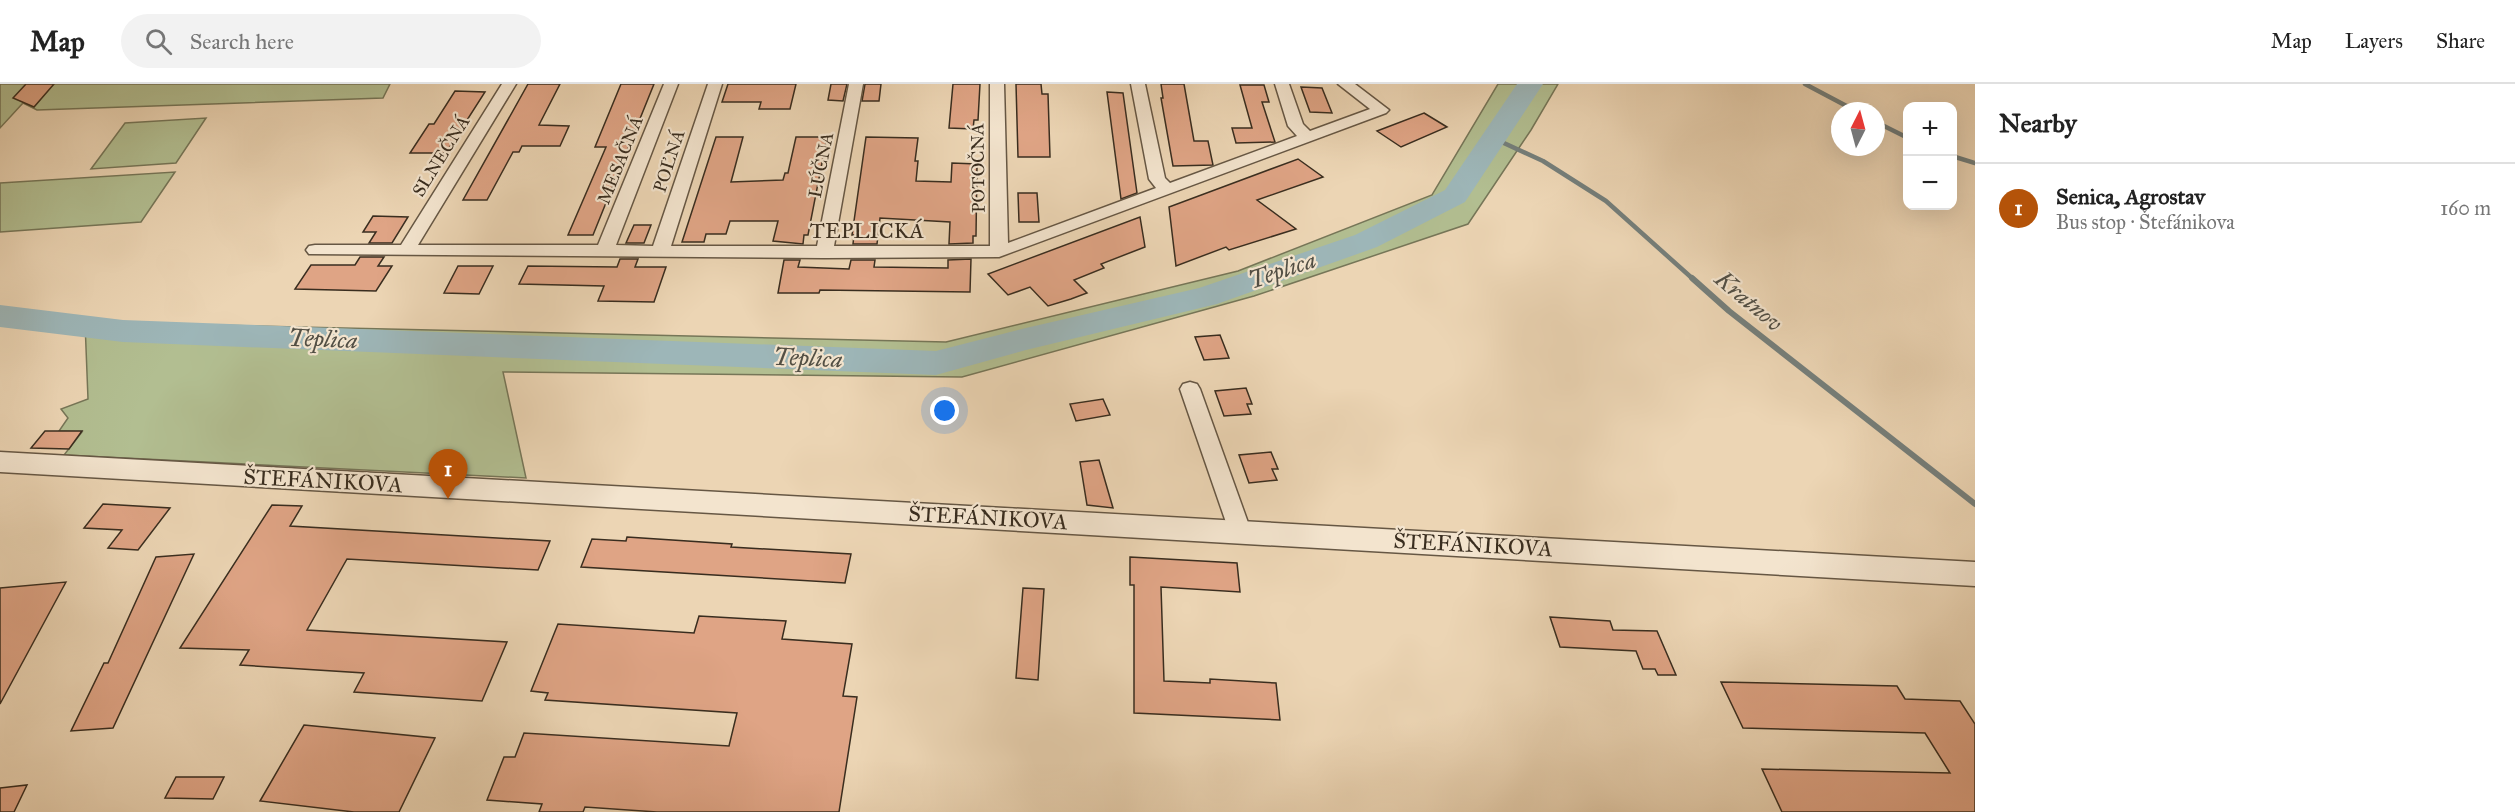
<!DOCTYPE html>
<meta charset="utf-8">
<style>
body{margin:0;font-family:"IM FELL Great Primer",serif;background:#f2f2f2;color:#222}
.controls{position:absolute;right:18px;top:18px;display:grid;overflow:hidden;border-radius:12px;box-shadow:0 6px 24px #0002}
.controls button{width:54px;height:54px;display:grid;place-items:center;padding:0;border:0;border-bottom:2px solid #e0e0e0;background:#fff;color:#222;font:30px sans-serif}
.compass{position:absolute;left:1831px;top:18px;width:54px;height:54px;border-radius:50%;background:#fff;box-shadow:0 6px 24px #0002;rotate:6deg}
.you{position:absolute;left:945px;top:327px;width:21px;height:21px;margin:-15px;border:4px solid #fff;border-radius:50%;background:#1a73e8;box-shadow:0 0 0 9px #1a73e833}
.badge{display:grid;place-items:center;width:39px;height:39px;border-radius:50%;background:#b45309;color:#fff;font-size:20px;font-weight:700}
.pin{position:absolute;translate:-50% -50px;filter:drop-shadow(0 2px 3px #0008)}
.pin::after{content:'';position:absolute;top:32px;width:21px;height:18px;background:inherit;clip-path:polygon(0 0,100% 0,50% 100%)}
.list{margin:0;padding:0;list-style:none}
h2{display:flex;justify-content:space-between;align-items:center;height:78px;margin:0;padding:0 24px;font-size:26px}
h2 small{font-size:20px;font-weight:400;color:#767676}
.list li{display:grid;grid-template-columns:39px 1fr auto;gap:18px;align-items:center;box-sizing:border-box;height:90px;padding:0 24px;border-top:2px solid #e0e0e0}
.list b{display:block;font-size:22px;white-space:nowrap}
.list p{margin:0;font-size:20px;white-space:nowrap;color:#767676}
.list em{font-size:20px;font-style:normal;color:#767676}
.icon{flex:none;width:33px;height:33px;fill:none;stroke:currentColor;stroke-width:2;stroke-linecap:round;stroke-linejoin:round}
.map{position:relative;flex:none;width:1975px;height:728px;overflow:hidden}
header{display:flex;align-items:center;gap:36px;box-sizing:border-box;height:84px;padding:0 30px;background:#fff;border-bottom:2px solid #e0e0e0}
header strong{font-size:28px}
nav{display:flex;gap:33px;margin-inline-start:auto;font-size:21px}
.search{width:420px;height:54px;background:#f2f2f2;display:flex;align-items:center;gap:15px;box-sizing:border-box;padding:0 21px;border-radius:33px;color:#767676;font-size:22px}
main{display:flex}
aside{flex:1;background:#fff}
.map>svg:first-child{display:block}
.green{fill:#b2be91;stroke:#767658;stroke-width:1.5}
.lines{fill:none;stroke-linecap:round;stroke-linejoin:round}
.stream-far1{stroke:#757f7b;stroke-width:4.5}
.stream{stroke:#757f7b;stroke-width:6}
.river{fill:#9db6b8;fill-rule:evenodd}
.building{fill:#dfa485;stroke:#392d1f;stroke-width:1.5}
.minor-casing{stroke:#665744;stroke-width:3}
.tertiary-casing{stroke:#665744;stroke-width:3}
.minor{fill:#f3e4ce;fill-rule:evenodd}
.tertiary{fill:#f3e4ce;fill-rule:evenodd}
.labels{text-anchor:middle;stroke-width:4.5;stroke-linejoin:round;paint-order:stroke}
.far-street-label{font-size:18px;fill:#392d1f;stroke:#f3e4ce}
.street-label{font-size:22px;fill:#392d1f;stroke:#f3e4ce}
.water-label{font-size:24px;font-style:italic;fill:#524f45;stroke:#f3e4ce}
</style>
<header>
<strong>Map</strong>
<div class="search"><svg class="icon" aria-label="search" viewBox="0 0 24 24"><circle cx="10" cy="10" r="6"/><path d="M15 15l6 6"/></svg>Search here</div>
<nav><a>Map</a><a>Layers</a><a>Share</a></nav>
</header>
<main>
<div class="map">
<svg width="1975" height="728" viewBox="0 0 1975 728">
<rect width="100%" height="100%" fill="#ecd5b4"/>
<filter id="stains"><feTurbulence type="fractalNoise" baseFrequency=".00333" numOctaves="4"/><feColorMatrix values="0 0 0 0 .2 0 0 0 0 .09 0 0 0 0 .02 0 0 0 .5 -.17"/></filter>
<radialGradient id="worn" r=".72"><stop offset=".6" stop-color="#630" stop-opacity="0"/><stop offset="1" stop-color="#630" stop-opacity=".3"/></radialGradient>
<g class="green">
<polygon points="0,0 390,0 383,14 37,26 23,19 0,44"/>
<polygon points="1498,0 1558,0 1531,46 1468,140 1254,212 962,293 503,288 526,394 64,371 82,348 59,347 68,334 61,325 88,315 85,238 946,258 1238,187 1432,111"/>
<polygon points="206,34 176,79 91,85 125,39"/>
<polygon points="175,88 141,138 0,148 0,99"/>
</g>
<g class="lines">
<g class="stream-far1">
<polyline points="1805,0 1856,27"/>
<polyline points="1876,38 1908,54"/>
<polyline points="1493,54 1543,77 1606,117 1693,195"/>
<polyline points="1952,72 1975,79"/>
</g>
<polyline class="stream" points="1692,194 1729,227 1975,420"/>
<polygon class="river" points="1517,0 1543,0 1465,118 1377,163 1217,220 1026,266 936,291 123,258 0,243 0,221 123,236 936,267 1026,244 1199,204 1355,151 1445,106"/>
</g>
<g class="building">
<polygon points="26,0 54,0 34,23 13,14"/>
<polygon points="528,0 560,0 539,41 569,42 560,62 522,62 519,68 513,68 487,116 463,116"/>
<polygon points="621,0 654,0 593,151 568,151 606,63 595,63"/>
<polygon points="728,0 796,0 790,25 759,25 761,18 722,18"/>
<polygon points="831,0 847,0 843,17 828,16"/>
<polygon points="865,0 881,0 879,17 862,17"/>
<polygon points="953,0 980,0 978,36 974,36 973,45 949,44"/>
<polygon points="1016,0 1041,0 1042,10 1048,10 1050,73 1018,73"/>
<polygon points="1161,0 1184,0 1194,57 1208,57 1213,81 1173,82 1161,14 1163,14"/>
<polygon points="1240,1 1264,1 1269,18 1262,18 1275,58 1236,59 1232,44 1252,44"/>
<polygon points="1301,3 1322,4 1332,29 1310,28"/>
<polygon points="455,7 485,8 446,69 410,69 429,40 434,40"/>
<polygon points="1107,8 1123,9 1137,109 1121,115"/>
<polygon points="1424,29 1447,43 1401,63 1377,47"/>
<polygon points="716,53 743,53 731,98 783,96 785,89 788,89 796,53 827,53 808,151 804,151 803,160 773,157 778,137 730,137 726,150 706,150 704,158 682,158"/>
<polygon points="866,53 918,54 915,77 918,77 916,97 951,98 952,79 977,80 976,152 973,152 973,159 949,160 950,138 880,134 877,160 853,160 854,151 852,151"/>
<polygon points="1298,75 1323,93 1257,116 1296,145 1229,166 1226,163 1176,182 1169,123"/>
<polygon points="1018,109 1037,109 1039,138 1019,138"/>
<polygon points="373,132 408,133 392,159 369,159 376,148 363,148"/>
<polygon points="1140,133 1145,163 1101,180 1104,184 1074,196 1087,209 1071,215 1048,222 1030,203 1008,211 988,190"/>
<polygon points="634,141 651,141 644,159 626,159"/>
<polygon points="360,173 384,173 378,182 392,182 376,207 295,205 311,181 355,181"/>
<polygon points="620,175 638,175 635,183 666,183 654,218 598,217 604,202 519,200 528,182 617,183"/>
<polygon points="971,175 970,208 820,206 819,209 778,209 784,176 800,176 798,183 849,185 851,176 875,176 874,183 948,184 948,176"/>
<polygon points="458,182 493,182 479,210 444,209"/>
<polygon points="1220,251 1229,274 1204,276 1195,253"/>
<polygon points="1246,304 1252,320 1247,320 1251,330 1224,332 1215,307"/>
<polygon points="1103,315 1110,331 1076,337 1070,320"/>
<polygon points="45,347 82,347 69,365 31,364"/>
<polygon points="1271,368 1278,385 1272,385 1277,396 1249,399 1239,371"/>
<polygon points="1099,376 1113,424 1087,421 1080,378"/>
<polygon points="103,420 170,424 138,466 108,464 122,446 84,444"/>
<polygon points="272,421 302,422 290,442 550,457 538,486 347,475 307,546 507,558 482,617 354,608 364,589 240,581 249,566 180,564"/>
<polygon points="627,453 732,460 731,463 851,470 845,499 581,483 592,455 626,457"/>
<polygon points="194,470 113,644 71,647 104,579 108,579 156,473"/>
<polygon points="1130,473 1237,479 1240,508 1161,503 1164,597 1210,599 1210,595 1276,599 1280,636 1134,629 1134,501 1130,501"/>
<polygon points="66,498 0,620 0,504"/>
<polygon points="1023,504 1044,505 1038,596 1016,594"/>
<polygon points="699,532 786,537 782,555 852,560 843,612 857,613 839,728 657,728 585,723 583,728 539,728 542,720 487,716 504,673 515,673 524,649 729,662 737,629 545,616 548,609 531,607 558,540 694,549"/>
<polygon points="1550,533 1610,537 1613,546 1657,547 1676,591 1658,591 1655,585 1643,585 1636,567 1560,563"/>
<polygon points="1721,598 1897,602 1905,615 1960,617 1975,640 1975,728 1782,728 1762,685 1950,689 1925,649 1743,644"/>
<polygon points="304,641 435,654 399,728 354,728 260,717"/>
<polygon points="176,693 224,693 213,715 165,714"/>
<polygon points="27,701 14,728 0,728 0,704"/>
</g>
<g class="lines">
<g class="minor-casing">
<g id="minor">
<polygon points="502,0 516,0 418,161 598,161 664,0 678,0 616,161 653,162 708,0 722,0 671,162 817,162 849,0 863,0 834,162 990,162 990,0 1004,0 1008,159 1156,104 1149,95 1131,0 1145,0 1165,94 1170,99 1297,52 1288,42 1275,0 1289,0 1303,40 1310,47 1370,25 1338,0 1355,0 1389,26 1386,29 999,173 824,174 309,170 306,166 309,162 315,161 401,161"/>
<polygon points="1190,298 1197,300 1200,305 1251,447 1248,453 1240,456 1232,453 1229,447 1180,305 1183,300"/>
</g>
</g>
<g class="tertiary-casing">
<polygon id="tertiary" points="0,368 1975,478 1975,502 0,388"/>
</g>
<use href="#minor" class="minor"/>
<use href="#tertiary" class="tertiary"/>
</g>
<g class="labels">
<g class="far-street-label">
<text transform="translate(441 72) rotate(-58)" y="6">SLNEČNÁ</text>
<text transform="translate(620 76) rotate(-68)" y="6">MESAČNÁ</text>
<text transform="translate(669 77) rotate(-72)" y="6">POĽNÁ</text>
<text transform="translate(821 81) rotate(-79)" y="6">LÚČNA</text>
<text transform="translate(978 84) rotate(-91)" y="6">POTOČNÁ</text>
</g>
<g class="street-label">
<text x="867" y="154">TEPLICKÁ</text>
<text transform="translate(323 396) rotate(3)" y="8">ŠTEFÁNIKOVA</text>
<text transform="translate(988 433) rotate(3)" y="8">ŠTEFÁNIKOVA</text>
<text transform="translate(1473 460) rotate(3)" y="8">ŠTEFÁNIKOVA</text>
</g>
<g class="water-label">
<text transform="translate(1282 186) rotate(-19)" y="8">Teplica</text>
<text transform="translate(1749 217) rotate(40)" y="8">Kratnov</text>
<text transform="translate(323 255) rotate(2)" y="8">Teplica</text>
<text transform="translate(808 274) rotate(2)" y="8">Teplica</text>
</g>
</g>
<rect width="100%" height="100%" filter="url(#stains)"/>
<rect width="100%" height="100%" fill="url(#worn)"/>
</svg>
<div class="controls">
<button>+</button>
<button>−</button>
</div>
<svg class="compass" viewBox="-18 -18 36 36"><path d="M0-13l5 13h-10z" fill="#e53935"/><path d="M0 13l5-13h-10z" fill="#767676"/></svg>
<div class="you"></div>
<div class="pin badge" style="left:448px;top:415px">1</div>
</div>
<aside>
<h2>Nearby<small></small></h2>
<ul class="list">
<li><span class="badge">1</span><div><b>Senica, Agrostav</b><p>Bus stop · Štefánikova</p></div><em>160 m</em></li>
</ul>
</aside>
</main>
